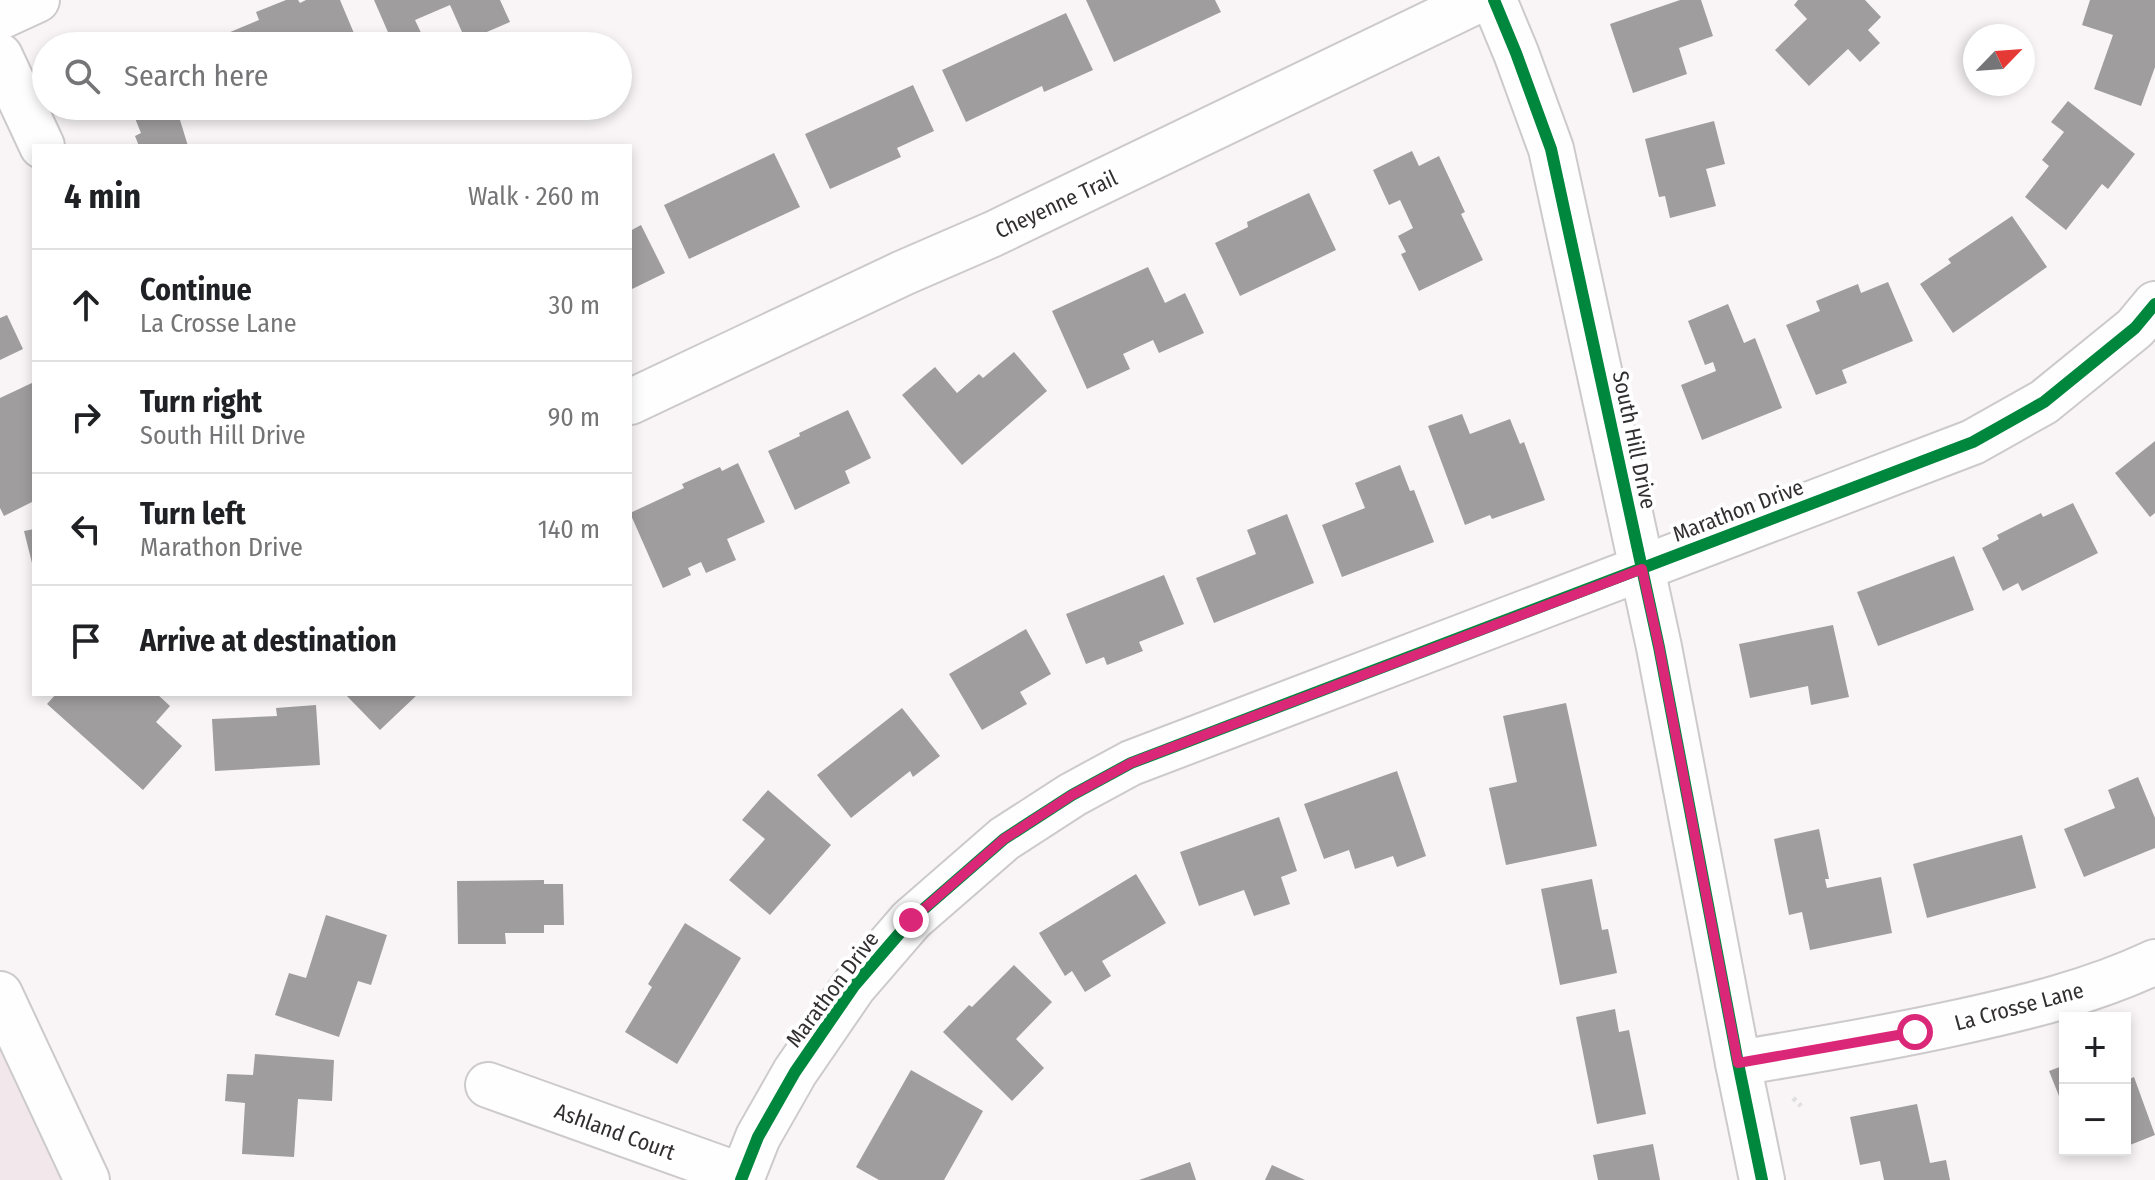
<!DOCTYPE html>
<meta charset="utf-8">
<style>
body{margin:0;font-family:"Fira Sans Condensed",sans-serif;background:#f6f6f6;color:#202124}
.controls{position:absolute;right:24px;bottom:24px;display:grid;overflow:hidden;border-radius:0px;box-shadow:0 4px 12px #0003}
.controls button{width:72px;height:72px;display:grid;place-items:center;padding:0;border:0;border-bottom:2px solid #e0e0e0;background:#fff;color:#202124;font:40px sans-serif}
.compass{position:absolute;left:1963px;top:24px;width:72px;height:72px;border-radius:50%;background:#fff;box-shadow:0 4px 12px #0003;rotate:65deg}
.stop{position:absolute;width:24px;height:24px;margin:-18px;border:6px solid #db2777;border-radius:50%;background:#fff}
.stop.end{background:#db2777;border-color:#fff;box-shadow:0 2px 8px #0008}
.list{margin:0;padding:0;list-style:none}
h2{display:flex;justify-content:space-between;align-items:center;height:104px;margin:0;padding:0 32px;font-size:34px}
h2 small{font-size:26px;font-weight:400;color:#757577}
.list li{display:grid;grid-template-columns:52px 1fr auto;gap:24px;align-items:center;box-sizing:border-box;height:112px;padding:0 32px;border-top:2px solid #e0e0e0}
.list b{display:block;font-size:30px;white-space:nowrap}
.list p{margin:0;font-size:26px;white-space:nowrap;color:#757577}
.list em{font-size:26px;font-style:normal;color:#757577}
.icon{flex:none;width:44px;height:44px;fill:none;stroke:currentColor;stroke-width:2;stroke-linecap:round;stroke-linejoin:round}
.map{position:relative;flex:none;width:2155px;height:1180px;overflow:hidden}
.search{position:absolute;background:#fff;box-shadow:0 4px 12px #0003;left:32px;top:32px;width:600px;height:88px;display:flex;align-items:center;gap:20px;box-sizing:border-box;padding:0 28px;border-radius:44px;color:#757577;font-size:30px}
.panel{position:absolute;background:#fff;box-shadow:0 4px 12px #0003;left:32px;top:144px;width:600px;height:552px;border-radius:0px}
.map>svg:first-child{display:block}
.built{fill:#f2e7eb}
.building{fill:#a09d9e}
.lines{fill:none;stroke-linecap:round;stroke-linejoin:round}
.street-casing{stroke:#cdcacc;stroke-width:48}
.secondary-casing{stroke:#cdcacc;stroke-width:48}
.path{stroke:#e0e0e0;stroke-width:5;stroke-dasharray:4 4;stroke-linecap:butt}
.street{stroke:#fefefe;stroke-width:44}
.secondary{stroke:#fefefe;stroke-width:44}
.cycleway-casing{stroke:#fff;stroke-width:17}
.cycleway{stroke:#00873e;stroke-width:12}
.route{stroke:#db2777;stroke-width:10}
.labels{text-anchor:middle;stroke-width:8;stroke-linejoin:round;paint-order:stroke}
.street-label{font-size:22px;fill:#322f30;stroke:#fff}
</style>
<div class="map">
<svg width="2155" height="1180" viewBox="0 0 2155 1180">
<rect width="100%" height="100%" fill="#f9f5f7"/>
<polygon class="built" points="0,1007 87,1180 0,1180"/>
<g class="building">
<polygon points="286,0 298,0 300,3 306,0 340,0 356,38 338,46 228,46 223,35 259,20 256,12"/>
<polygon points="374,0 500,0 510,22 466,41 450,5 415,20 424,39 407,46 394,46"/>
<polygon points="1086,0 1215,0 1221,12 1114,62"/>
<polygon points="1680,0 1701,0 1713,36 1679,48 1687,74 1633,93 1610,24"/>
<polygon points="1798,0 1865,0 1881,17 1868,30 1880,43 1860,62 1848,49 1809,86 1775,50 1807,19 1794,5"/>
<polygon points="2090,0 2155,0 2155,67 2141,106 2094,89 2113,35 2082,25"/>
<polygon points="1066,13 1093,70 1044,92 1042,86 966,122 942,70"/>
<polygon points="913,85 934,131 897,148 901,157 830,189 805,134"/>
<polygon points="2068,101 2135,154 2108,189 2102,184 2066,230 2025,197 2049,166 2042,160 2064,132 2051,122"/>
<polygon points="130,106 215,106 180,120 188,146 139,146 135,136 141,133"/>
<polygon points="1714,121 1725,164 1706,169 1716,206 1670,218 1665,196 1659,197 1645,139"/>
<polygon points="1412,151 1419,166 1439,156 1465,212 1461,214 1483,260 1419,291 1401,254 1406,252 1398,236 1413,228 1400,200 1389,205 1373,170"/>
<polygon points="774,153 800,207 689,259 664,205"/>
<polygon points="1309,193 1336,250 1240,296 1215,243 1248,227 1247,222"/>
<polygon points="2012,216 2047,267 1953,333 1920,284 1951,263 1948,259"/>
<polygon points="641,225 665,273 630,290 630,231"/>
<polygon points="1148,267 1165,303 1185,293 1204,333 1159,353 1153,340 1123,354 1130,369 1087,389 1052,311"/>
<polygon points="1888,282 1913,341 1842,370 1847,383 1816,395 1786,325 1820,311 1816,301 1858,284 1861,293"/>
<polygon points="1728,304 1744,343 1755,338 1782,408 1702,440 1681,385 1716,371 1713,362 1705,365 1688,321"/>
<polygon points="7,315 23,349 0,360 0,318"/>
<polygon points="1014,352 1047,391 962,465 902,395 935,367 957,393 979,374 983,378"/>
<polygon points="34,382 34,501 4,516 0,508 0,398"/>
<polygon points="848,410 871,458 845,471 850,483 795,510 768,451 800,436 799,433"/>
<polygon points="1462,414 1470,434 1510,419 1520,444 1524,442 1545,500 1492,519 1490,515 1465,525 1428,426"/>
<polygon points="2155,441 2155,513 2150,517 2115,473"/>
<polygon points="738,463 765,522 727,539 736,560 706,573 701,562 688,568 691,575 663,588 630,513 684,488 682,484 720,467 722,471"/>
<polygon points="1400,465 1410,491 1414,490 1434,542 1342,577 1322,525 1365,508 1355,483"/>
<polygon points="2073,503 2098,553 2022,591 2018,583 2003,591 1982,548 1999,539 1997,535 2041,513 2043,517"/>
<polygon points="1287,514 1314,583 1214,623 1196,578 1256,554 1247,530"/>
<polygon points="34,529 34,567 33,567 24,531"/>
<polygon points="1954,556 1974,610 1878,646 1857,592"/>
<polygon points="1164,575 1184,624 1139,642 1143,651 1107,665 1104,657 1086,664 1066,614"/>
<polygon points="1833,625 1849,697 1811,705 1808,686 1750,698 1739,644"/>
<polygon points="1026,629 1051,674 1020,692 1027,704 982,730 949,674"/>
<polygon points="56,694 157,694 170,706 156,722 182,746 143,790 47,704"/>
<polygon points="345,694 418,694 380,730"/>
<polygon points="1566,703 1597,846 1506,865 1489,788 1517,782 1503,716"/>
<polygon points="316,705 320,765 215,771 212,719 277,716 276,708"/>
<polygon points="902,708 940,756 913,777 910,771 851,818 817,775"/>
<polygon points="1397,771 1426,856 1397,867 1393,856 1355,869 1349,850 1324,859 1304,804"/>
<polygon points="2138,777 2155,818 2155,848 2084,877 2064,829 2115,808 2108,790"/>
<polygon points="768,790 831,845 770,915 729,880 765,839 742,820"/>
<polygon points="1279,817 1297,871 1281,877 1290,904 1254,916 1244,890 1199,906 1180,852"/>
<polygon points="1819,829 1829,879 1825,879 1827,888 1881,877 1892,933 1810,950 1802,912 1789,915 1774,839"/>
<polygon points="2022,835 2036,888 1927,918 1913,864"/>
<polygon points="1136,874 1166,923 1102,961 1111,976 1085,992 1072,971 1065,976 1039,933"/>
<polygon points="1592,879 1602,930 1608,929 1617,973 1560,985 1541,889"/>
<polygon points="544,880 544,884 563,884 564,925 544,925 544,933 505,933 506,944 458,944 457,881"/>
<polygon points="326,915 387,935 371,985 358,981 339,1037 275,1015 289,973 306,978"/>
<polygon points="685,923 741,958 677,1064 625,1032 652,987 648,984"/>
<polygon points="1014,965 1052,1002 1016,1039 1044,1068 1012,1101 943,1032 969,1005 972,1007"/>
<polygon points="1615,1009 1619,1032 1629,1030 1646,1114 1597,1124 1576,1017"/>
<polygon points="255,1054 334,1060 332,1101 298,1099 294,1157 242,1154 245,1103 225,1101 227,1074 253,1075"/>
<polygon points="2065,1058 2065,1111 2049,1071 2065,1065 2062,1059"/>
<polygon points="911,1070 983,1111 944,1180 879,1180 856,1167"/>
<polygon points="2134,1077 2155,1135 2125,1147 2125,1081"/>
<polygon points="1917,1104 1930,1163 1946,1160 1950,1180 1884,1180 1880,1161 1860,1165 1850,1117"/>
<polygon points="1653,1144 1660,1180 1598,1180 1593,1155"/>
<polygon points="1190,1162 1196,1180 1139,1180"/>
<polygon points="1272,1165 1305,1180 1265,1180"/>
</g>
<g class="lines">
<g class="street-casing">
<g id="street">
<polyline points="1494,0 1516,53 1551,149 1659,647 1738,1063 1762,1180"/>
<polyline points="0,17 37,0"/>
<polyline points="0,56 42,146"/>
<polyline points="630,402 903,273 993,234 1479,0"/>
<path d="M1738,1063C1810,1051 1883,1039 1955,1023C2024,1008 2091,992 2155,962"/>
<polyline points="488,1085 742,1176"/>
<polyline points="741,1180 758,1137 795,1072 854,986 911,920 1004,839 1072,795 1131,763 1973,442 2044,402 2135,328 2155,304"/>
</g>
</g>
<g class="secondary-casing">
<polyline id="secondary" points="0,994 87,1180"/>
</g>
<polyline class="path" points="1793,1098 1801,1106"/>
<use href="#street" class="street"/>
<use href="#secondary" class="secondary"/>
<g class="cycleway-casing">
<g id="cycleway">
<polyline points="1494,0 1516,53 1551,149 1659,647 1738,1063 1762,1180"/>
<polyline points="741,1180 758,1137 795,1072 854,986 911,920 1004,839 1072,795 1131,763 1973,442 2044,402 2135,328 2155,304"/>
</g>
</g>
<use href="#cycleway" class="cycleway"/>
</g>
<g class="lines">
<polyline class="route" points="911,920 1004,839 1072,795 1131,763 1642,569 1659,647 1738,1063 1915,1032"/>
</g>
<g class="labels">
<g class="street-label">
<text transform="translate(1056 204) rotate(-25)" y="8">Cheyenne Trail</text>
<text transform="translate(1635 440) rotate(78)" y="8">South Hill Drive</text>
<text transform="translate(1738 510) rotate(-21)" y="8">Marathon Drive</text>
<text transform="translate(832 989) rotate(-53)" y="8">Marathon Drive</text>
<text transform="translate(2019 1006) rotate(-15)" y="8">La Crosse Lane</text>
<text transform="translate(615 1131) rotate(20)" y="8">Ashland Court</text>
</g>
</g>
</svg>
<div class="controls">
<button>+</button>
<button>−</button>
</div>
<svg class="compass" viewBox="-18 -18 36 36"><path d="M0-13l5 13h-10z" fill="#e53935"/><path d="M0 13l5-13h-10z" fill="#757577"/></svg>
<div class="stop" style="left:1915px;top:1032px"></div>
<div class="stop end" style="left:911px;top:920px"></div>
<div class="search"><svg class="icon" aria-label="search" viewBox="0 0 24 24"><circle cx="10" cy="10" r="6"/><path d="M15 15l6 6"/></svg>Search here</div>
<section class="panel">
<h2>4 min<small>Walk · 260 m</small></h2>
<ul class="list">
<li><svg class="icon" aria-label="ahead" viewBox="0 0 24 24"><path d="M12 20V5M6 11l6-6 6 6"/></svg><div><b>Continue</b><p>La Crosse Lane</p></div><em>30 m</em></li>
<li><svg class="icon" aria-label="right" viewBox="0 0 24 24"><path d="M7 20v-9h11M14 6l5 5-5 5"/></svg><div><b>Turn right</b><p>South Hill Drive</p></div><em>90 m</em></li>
<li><svg class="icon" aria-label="left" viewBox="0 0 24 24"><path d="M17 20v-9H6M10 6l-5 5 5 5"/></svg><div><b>Turn left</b><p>Marathon Drive</p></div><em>140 m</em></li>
<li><svg class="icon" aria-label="arrive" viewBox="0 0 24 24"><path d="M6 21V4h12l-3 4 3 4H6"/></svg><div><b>Arrive at destination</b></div></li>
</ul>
</section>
</div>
